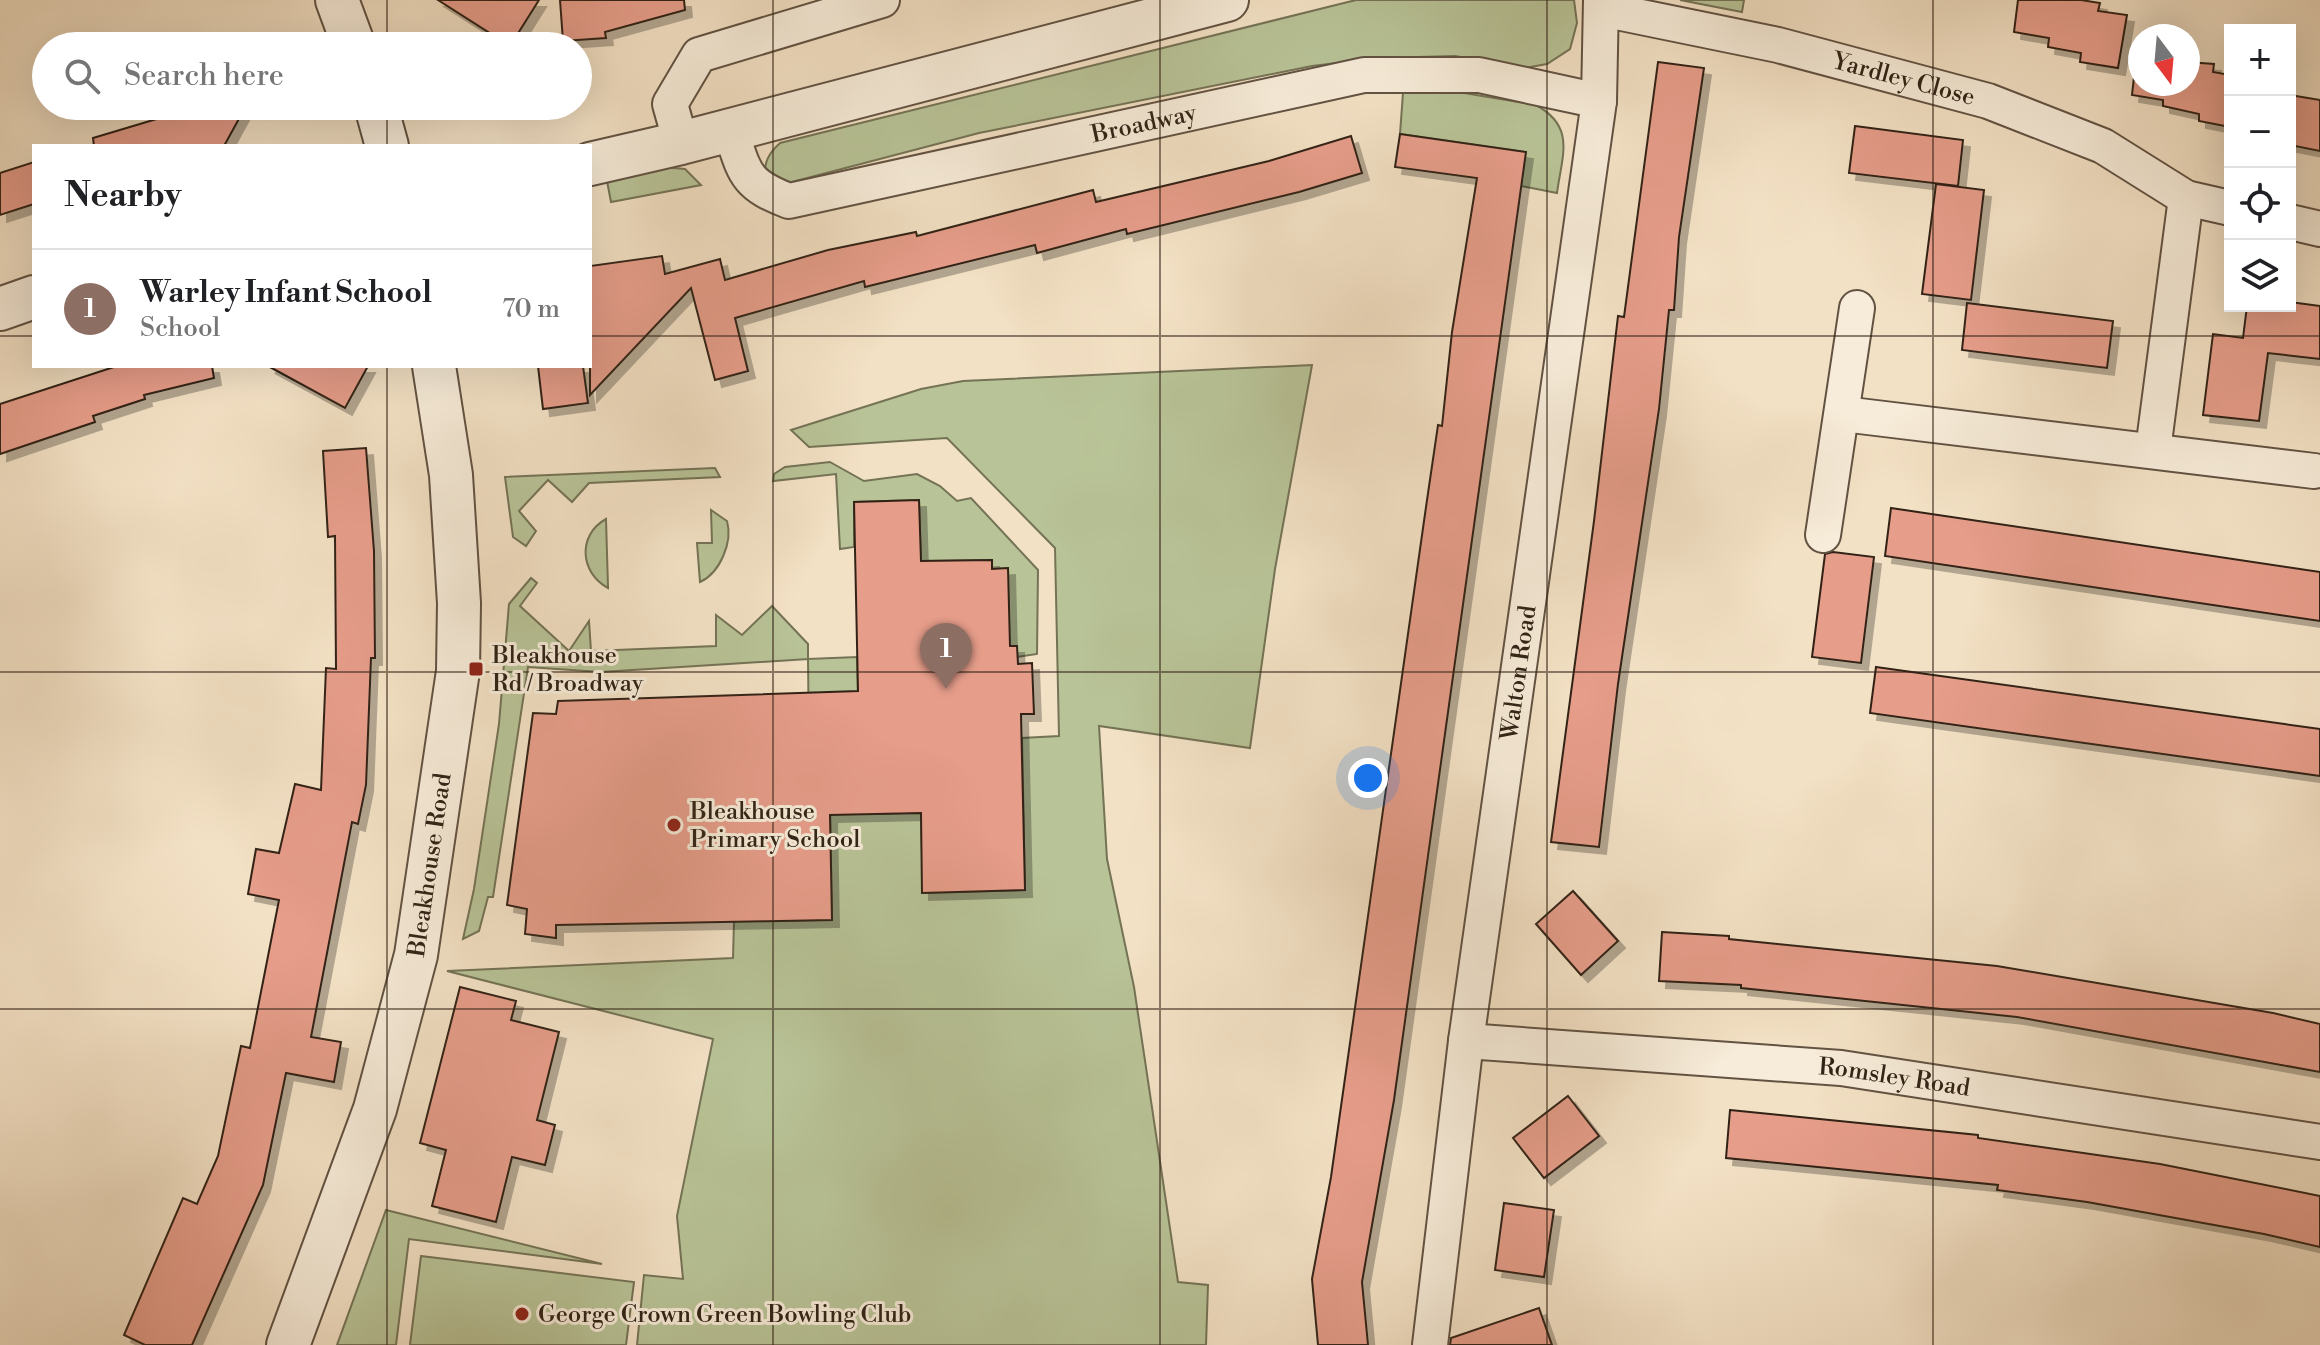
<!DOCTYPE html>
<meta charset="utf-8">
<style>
body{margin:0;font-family:"Libre Bodoni",serif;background:#f6f6f6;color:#202124}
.controls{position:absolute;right:24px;top:24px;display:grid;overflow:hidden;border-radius:0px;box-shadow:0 8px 32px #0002}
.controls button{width:72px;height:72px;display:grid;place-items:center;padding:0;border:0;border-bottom:2px solid #e0e0e0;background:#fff;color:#202124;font:40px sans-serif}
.compass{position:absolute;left:2128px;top:24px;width:72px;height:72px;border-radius:50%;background:#fff;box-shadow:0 8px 32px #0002;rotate:164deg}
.you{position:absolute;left:1368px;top:778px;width:28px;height:28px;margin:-20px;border:6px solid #fff;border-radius:50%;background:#1a73e8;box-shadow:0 0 0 12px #1a73e833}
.badge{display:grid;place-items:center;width:52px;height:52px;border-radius:50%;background:#8f2418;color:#fff;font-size:26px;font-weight:700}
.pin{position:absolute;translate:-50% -66px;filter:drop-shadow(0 2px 4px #0008)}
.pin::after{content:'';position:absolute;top:42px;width:28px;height:24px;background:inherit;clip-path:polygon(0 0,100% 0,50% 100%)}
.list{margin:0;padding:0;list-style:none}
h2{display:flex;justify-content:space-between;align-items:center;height:104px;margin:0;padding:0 32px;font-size:34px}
h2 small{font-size:26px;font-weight:400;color:#757577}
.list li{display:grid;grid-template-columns:52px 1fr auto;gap:24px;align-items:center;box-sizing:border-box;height:120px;padding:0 32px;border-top:2px solid #e0e0e0}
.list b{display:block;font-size:30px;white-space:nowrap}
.list p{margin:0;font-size:26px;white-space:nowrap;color:#757577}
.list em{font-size:26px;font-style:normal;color:#757577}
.icon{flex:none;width:44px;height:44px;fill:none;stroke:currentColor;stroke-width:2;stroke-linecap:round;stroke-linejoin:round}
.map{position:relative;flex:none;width:2320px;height:1345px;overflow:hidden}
.search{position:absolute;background:#fff;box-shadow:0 8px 32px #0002;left:32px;top:32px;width:560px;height:88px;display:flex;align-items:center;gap:20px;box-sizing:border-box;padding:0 28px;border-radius:44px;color:#757577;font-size:30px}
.panel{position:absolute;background:#fff;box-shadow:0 8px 32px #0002;left:32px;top:144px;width:560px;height:224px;border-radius:0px}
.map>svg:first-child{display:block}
.green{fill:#b8c397;stroke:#747356;stroke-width:2}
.building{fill:#e69d8a;stroke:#312316;stroke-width:2;filter:url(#shadow)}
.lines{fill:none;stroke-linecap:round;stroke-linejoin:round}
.minor-casing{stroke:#625242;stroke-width:38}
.tertiary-casing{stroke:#625242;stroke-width:46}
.minor{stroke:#f7ecd9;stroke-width:34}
.tertiary{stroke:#f7ecd9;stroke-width:42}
.grid{fill:none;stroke:#312316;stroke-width:2;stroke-opacity:0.55}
.poi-dot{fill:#8f2418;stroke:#f7ecd9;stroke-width:3}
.labels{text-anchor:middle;stroke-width:6;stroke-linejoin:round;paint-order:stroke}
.street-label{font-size:24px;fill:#312316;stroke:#f7ecd9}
.poi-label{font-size:24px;fill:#312316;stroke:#f7ecd9;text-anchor:start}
</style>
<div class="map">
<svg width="2320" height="1345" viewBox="0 0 2320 1345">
<defs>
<filter id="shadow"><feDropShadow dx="7" dy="7" stdDeviation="0" flood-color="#0004"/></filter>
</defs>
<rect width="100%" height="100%" fill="#f3e1c5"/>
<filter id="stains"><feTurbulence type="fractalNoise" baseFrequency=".0025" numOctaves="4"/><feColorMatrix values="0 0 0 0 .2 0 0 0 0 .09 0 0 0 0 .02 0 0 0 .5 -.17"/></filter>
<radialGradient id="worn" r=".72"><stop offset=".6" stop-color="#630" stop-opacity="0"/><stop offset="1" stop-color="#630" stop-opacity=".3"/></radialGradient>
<g class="green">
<path d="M1356,0H1574L1577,23L1570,49L1547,64L1525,68L1455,56L1380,58L1312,66L979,133L792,182L778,183L765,178C764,162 768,154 780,143Z"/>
<polygon points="1680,0 1744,0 1742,12"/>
<path d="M1403,93H1464L1536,105C1576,127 1562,155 1557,193L1521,186L1525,152L1400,134Z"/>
<polygon points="662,167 685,169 701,185 611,202 607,181"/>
<polygon points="1312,365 1275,569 1250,748 1099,726 1107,859 1134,987 1178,1282 1208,1285 1206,1345 637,1345 644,1275 683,1279 677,1216 713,1039 447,971 733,958 734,921 832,920 829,750 809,749 808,659 601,672 528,667 493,897 488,897 479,931 463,939 474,889 499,724 509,604 531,578 537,583 520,606 569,651 589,621 591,651 716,646 716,615 742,635 772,606 808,644 808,659 857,657 861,814 921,813 923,893 1025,890 1022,738 1059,736 1055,548 947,438 809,447 791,430 921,389 963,381"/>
<polygon points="830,462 864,481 917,474 940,486 957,501 971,498 1038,570 1037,654 1017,657 999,647 1008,568 992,569 991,560 921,561 919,500 854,502 854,547 840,549 836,474 773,481 774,474 785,467"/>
<polygon points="715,468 720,477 589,483 572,502 548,480 519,511 536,531 526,546 513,537 505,477"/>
<path d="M711,510L727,521C733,542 720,573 700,582L697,543H712Z"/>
<path d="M606,519L608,587V588C580,573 577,535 606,519Z"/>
<polygon points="386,1210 602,1264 409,1239 396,1345 337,1345"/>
<polygon points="421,1256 634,1282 626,1345 410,1345"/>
</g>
<g class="building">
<polygon points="438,0 539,0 510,46"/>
<polygon points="560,0 684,0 685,10 605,32 606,38 563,41"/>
<polygon points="2018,0 2081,0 2100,3 2098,11 2127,15 2118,68 2080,62 2081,53 2048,47 2049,38 2014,32"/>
<polygon points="2136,59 2140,59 2140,84 2188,84 2188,62 2214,64 2213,72 2230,75 2230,127 2199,121 2199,114 2163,106 2163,100 2132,95"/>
<polygon points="1658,62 1704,68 1679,237 1674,310 1669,310 1659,409 1618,684 1599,847 1551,842 1594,521 1618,316 1624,317"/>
<polygon points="2290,95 2320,100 2320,151 2290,145"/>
<polygon points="200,106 246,106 224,146 94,146 93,138"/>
<polygon points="1855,126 1963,140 1958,186 1849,173"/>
<polygon points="1400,134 1526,152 1394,1100 1362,1282 1368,1345 1318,1345 1312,1279 1331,1177 1426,507 1438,425 1442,426 1452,332 1477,178 1395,167"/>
<polygon points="1351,136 1362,173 1299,192 1127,234 1126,229 1037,253 1035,245 865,287 864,281 735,318 748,371 715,380 691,288 590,395 590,266 662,256 665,274 720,259 725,280 828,250 916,232 917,236 1093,190 1096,202 1269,161"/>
<polygon points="34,162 34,204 0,215 0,173"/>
<polygon points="1936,184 1984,190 1971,300 1922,294"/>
<polygon points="2290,302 2320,306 2320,359 2268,353 2259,421 2203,415 2213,334 2243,338 2247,306 2290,306"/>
<polygon points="1967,303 2113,321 2107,368 1962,350"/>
<polygon points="117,366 212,366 214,378 144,395 145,399 93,416 95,422 0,454 0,404"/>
<polygon points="268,366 368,366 345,408"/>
<polygon points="538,366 583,366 588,403 543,409"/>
<polygon points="366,448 374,551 375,658 371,658 366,785 358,824 352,822 311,1037 341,1042 334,1082 286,1073 263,1185 192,1345 145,1345 124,1335 183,1198 197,1204 218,1156 241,1046 250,1048 279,900 248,894 256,849 279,853 295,784 321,790 326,668 336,669 335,536 328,537 323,451"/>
<polygon points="919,500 921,561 992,560 992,569 1008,568 1010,646 1017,646 1018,664 1032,663 1034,714 1021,714 1025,890 922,893 921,813 830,815 832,920 556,925 556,938 525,934 527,909 507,905 533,713 556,714 558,701 858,691 854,502"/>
<polygon points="1891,508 2320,572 2320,621 1885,556"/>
<polygon points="1833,552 1874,557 1861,663 1812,657 1825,554"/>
<polygon points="1876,667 2320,729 2320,776 1870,713"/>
<polygon points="1573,891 1618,941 1581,975 1536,924"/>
<polygon points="1662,932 1729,936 1729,939 1997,966 2273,1013 2320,1024 2320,1072 2017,1017 1741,988 1741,985 1659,981"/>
<polygon points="460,987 516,1001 511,1020 559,1032 537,1120 555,1125 545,1165 512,1157 496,1222 432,1206 446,1150 420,1143"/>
<polygon points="1568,1096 1599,1136 1544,1178 1513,1138"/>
<polygon points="1730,1110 1978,1135 1978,1138 2160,1164 2320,1196 2320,1247 2264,1234 2087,1202 1997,1190 1998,1185 1726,1158"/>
<polygon points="1504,1203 1554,1210 1544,1277 1495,1270"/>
<polygon points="1539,1308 1552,1345 1450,1345 1451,1338"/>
</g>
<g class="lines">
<g class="minor-casing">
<g id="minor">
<path id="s1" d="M1602,9L1778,45L1988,101L2103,146L2186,198L2230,208"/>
<path id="s2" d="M730,129C745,173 744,184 789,201L1364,75H1479L1599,101"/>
<polyline points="681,143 670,104 699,55 882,0"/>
<polyline points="2290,222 2320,229"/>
<polyline points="1843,414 2314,471"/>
<polyline points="2153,450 2186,198"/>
<polyline points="1823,535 1857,308"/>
<path id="s3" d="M1466,1041L1841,1068L2320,1142"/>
<path id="s4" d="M1430,1345L1466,1041L1599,101L1601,0"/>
</g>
</g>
<g class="tertiary-casing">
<g id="tertiary">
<polyline points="337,0 354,46"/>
<polyline points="376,106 387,146"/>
<polyline points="590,164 681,143 1227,0"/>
<polyline points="0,309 34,297"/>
<path id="s5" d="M288,1345L375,1109L416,955L458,671L459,603L451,475L434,366"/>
</g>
</g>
<use href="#minor" class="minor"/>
<use href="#tertiary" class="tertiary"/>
</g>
<path class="grid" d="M387,0V46M773,0V1345M1160,0V1345M1547,0V1345M1933,0V1345M387,106V146M0,336H34M590,336H2320M387,366V1345M0,672H2320M0,1009H2320"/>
<g class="poi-dot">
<rect x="468" y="661" width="16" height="16" rx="4"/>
<circle cx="674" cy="825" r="8"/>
<circle cx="522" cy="1314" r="8"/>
</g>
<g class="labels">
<g class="street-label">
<text dy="8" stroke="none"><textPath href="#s1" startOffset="310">Yardley Close</textPath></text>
<text dy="8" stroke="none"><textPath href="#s2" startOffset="462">Broadway</textPath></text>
<text dy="8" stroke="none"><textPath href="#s4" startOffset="678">Walton Road</textPath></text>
<text dy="8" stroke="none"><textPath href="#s5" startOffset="502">Bleakhouse Road</textPath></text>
<text dy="8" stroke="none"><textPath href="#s3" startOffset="430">Romsley Road</textPath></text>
</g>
<g class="poi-label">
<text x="492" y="663">Bleakhouse<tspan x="492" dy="28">Rd / Broadway</tspan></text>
<text x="690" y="819">Bleakhouse<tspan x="690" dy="28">Primary School</tspan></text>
<text x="538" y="1322">George Crown Green Bowling Club</text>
</g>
</g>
<rect width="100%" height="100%" filter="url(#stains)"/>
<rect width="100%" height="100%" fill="url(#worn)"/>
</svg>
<div class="controls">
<button>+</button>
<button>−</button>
<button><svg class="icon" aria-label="locate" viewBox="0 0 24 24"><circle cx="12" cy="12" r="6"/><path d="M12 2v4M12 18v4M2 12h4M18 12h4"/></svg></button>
<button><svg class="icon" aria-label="layers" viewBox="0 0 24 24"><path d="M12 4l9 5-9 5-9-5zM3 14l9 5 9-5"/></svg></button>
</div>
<svg class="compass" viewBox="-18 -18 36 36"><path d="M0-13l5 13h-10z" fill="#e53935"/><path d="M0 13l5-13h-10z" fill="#757577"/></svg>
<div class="you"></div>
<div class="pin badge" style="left:946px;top:689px;background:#8d6e63">1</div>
<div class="search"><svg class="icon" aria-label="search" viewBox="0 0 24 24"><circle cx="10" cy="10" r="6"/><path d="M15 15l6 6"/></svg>Search here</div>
<section class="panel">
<h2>Nearby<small></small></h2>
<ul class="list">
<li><span class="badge" style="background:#8d6e63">1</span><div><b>Warley Infant School</b><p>School</p></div><em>70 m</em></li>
</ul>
</section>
</div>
